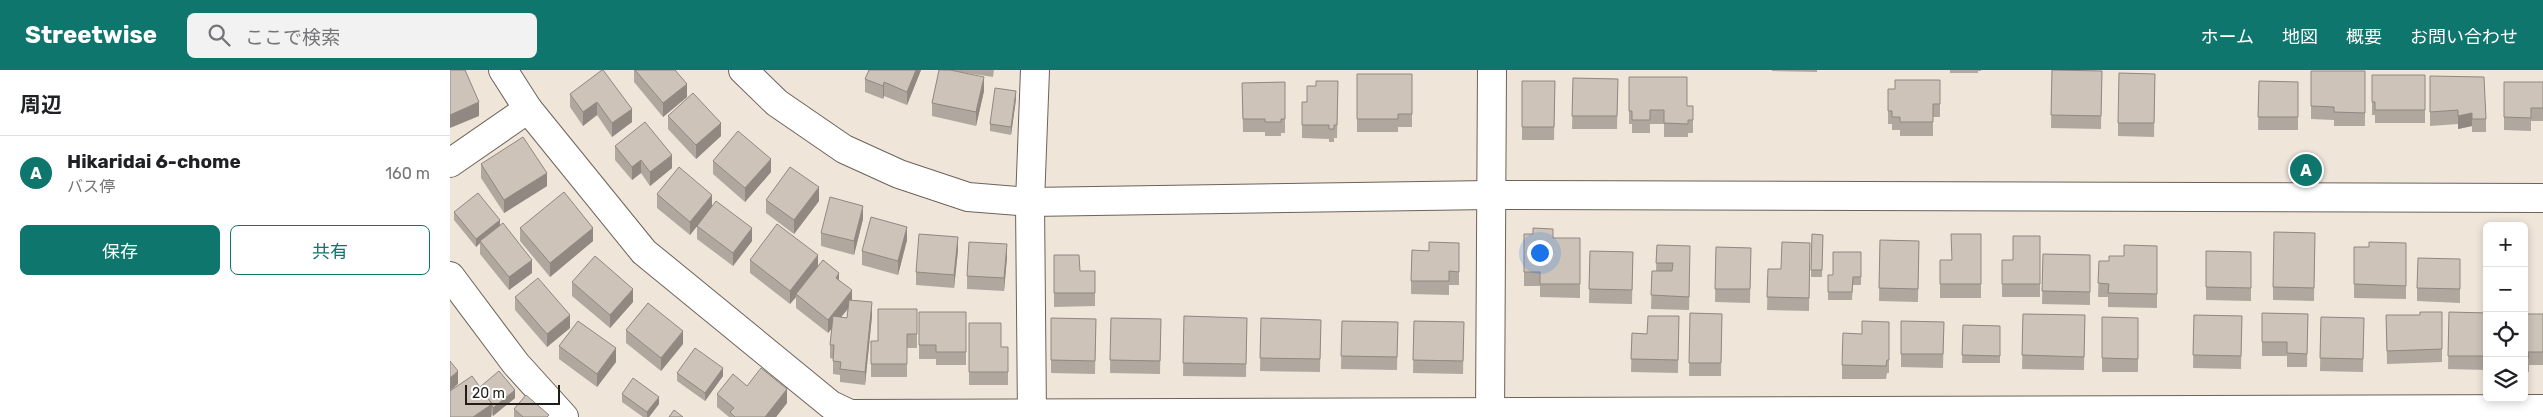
<!DOCTYPE html>
<html lang="ja">
<meta charset="utf-8">
<style>
body{margin:0;font-family:Rubik,"Noto Sans JP",sans-serif;background:#f2f2f2;color:#202124}
.controls{position:absolute;right:15px;bottom:15px;display:grid;overflow:hidden;border-radius:8px;box-shadow:0 2px 8px #0003}
.controls button{width:45px;height:45px;display:grid;place-items:center;padding:0;border:0;border-bottom:1px solid #e0e0e0;background:#fff;color:#202124;font:25px sans-serif}
.scale{position:absolute;left:15px;bottom:12px;width:95px;box-sizing:border-box;padding-left:5px;border:2px solid #211e19;border-top:0;font-size:14px;line-height:18px;white-space:nowrap;color:#211e19;-webkit-text-stroke:4px #fff;paint-order:stroke}
.you{position:absolute;left:1089px;top:182px;width:18px;height:18px;margin:-12px;border:4px solid #fff;border-radius:50%;background:#1a73e8;box-shadow:0 0 0 8px #1a73e833}
.badge{display:grid;place-items:center;width:32px;height:32px;border-radius:50%;background:#0f766e;color:#fff;font-size:16px;font-weight:700}
.pin{position:absolute;translate:-50% -50%;border:2px solid #fff;box-shadow:0 1px 5px #0006}
.list{margin:0;padding:0;list-style:none}
h2{display:flex;justify-content:space-between;align-items:center;height:65px;margin:0;padding:0 20px;font-size:21px}
h2 small{font-size:16px;font-weight:400;color:#757577}
.list li{display:grid;grid-template-columns:32px 1fr auto;gap:15px;align-items:center;box-sizing:border-box;height:75px;padding:0 20px;border-top:1px solid #e0e0e0}
.list b{display:block;font-size:19px;white-space:nowrap}
.list p{margin:0;font-size:16px;white-space:nowrap;color:#757577}
.list em{font-size:16px;font-style:normal;color:#757577}
.actions{display:flex;gap:10px;padding:15px 20px}
.actions a{flex:1;padding:11px 0;border:1px solid #0f766e;border-radius:8px;text-align:center;font-size:18px;color:#0f766e}
.actions .main{background:#0f766e;color:#fff}
.icon{flex:none;width:28px;height:28px;fill:none;stroke:currentColor;stroke-width:2;stroke-linecap:round;stroke-linejoin:round}
.map{position:relative;flex:none;width:2093px;height:347px;overflow:hidden}
header{display:flex;align-items:center;gap:30px;box-sizing:border-box;height:70px;padding:0 25px;background:#0f766e;color:#fff}
header strong{font-size:24px}
nav{display:flex;gap:28px;margin-inline-start:auto;font-size:18px}
.search{width:350px;height:45px;background:#f2f2f2;display:flex;align-items:center;gap:12px;box-sizing:border-box;padding:0 18px;border-radius:8px;color:#757577;font-size:19px}
main{display:flex}
aside{flex:1;background:#fff}
.map>svg:first-child{display:block}
.lines{fill:none;stroke-linecap:round;stroke-linejoin:round}
.street-casing{stroke:#6c6359;stroke-width:30}
.secondary-casing{stroke:#6c6359;stroke-width:30}
.street{stroke:#fff;stroke-width:28}
.secondary{stroke:#fff;stroke-width:28}
.wall{fill:#b0a89e;fill-rule:evenodd}
.shaded-wall{fill:#908881}
.building{fill:#cdc3b8;stroke:#908881}
</style>
<header>
<strong>Streetwise</strong>
<div class="search"><svg class="icon" aria-label="search" viewBox="0 0 24 24"><circle cx="10" cy="10" r="6"/><path d="M15 15l6 6"/></svg>ここで検索</div>
<nav><a>ホーム</a><a>地図</a><a>概要</a><a>お問い合わせ</a></nav>
</header>
<main>
<aside>
<h2>周辺<small></small></h2>
<ul class="list">
<li><span class="badge">A</span><div><b>Hikaridai 6-chome</b><p>バス停</p></div><em>160 m</em></li>
</ul>
<div class="actions"><a class="main">保存</a><a>共有</a></div>
</aside>
<div class="map">
<svg width="2093" height="347" viewBox="0 0 2093 347">
<rect width="100%" height="100%" fill="#efe5d9"/>
<g class="lines">
<g class="street-casing">
<g id="street">
<polyline points="53,0 78,39 194,182 381,335 400,344 2093,339"/>
<polyline points="0,93 78,39"/>
<polyline points="0,206 66,294 114,347"/>
<polyline points="582,347 580,132 585,0"/>
<polyline points="1040,347 1042,0"/>
</g>
</g>
<g class="secondary-casing">
<polyline id="secondary" points="293,0 327,33 394,79 449,104 518,127 580,132 1040,125 2093,128"/>
</g>
<use href="#street" class="street"/>
<use href="#secondary" class="secondary"/>
</g>
<g class="wall">
<polygon points="152,0 182,52 162,67 147,45 133,56 120,37 120,24"/>
<polygon points="184,0 225,0 237,27 213,47 184,12"/>
<polygon points="419,0 471,0 457,35 434,26 433,29 415,22 415,9"/>
<polygon points="489,0 544,0 543,7 503,1 534,21 526,56 482,46 482,33"/>
<polygon points="1322,0 1367,0 1367,2 1322,1"/>
<polygon points="1496,0 1531,0 1531,1 1528,1 1528,3 1500,3 1500,0"/>
<polygon points="1602,0 1652,1 1651,59 1601,58"/>
<polygon points="1861,1 1915,1 1915,56 1884,56 1884,50 1861,49"/>
<polygon points="907,4 962,4 962,57 948,57 948,62 907,62"/>
<polygon points="1705,4 1704,67 1668,66 1668,53"/>
<polygon points="1922,5 1975,5 1975,53 1925,53 1925,45 1922,45"/>
<polygon points="1980,6 2036,49 2036,62 2022,62 2022,56 2008,59 2008,54 1980,56"/>
<polygon points="1179,7 1237,36 1243,36 1243,63 1238,63 1238,67 1214,67 1214,54 1200,54 1200,63 1182,63 1182,54 1179,54"/>
<polygon points="1123,8 1168,9 1167,59 1122,59"/>
<polygon points="1490,10 1490,47 1483,47 1483,66 1450,66 1450,60 1442,60 1442,54 1438,54 1438,19 1445,19"/>
<polygon points="888,11 887,68 884,68 884,72 879,72 879,69 852,68 852,32 857,32 866,16"/>
<polygon points="1072,11 1105,11 1104,70 1072,70"/>
<polygon points="1809,11 1848,12 1848,60 1808,60"/>
<polygon points="835,12 835,63 831,63 831,66 815,66 815,62 793,62 792,13"/>
<polygon points="2054,12 2093,12 2093,51 2081,51 2081,61 2054,60"/>
<polygon points="566,29 561,65 540,61 540,54"/>
<polygon points="218,46 271,66 246,89 218,59"/>
<polygon points="165,76 222,98 200,116 191,103 182,110 165,90"/>
<polygon points="263,91 321,102 295,132 263,104"/>
<polygon points="31,94 97,116 54,143 31,108"/>
<polygon points="207,124 262,136 302,171 283,196 247,169 247,156 240,165 207,138"/>
<polygon points="316,130 369,131 344,164 316,143"/>
<polygon points="4,142 50,155 82,203 59,220 30,184 30,173 26,177 4,150"/>
<polygon points="413,149 404,185 371,176 371,163"/>
<polygon points="70,158 143,171 100,207 70,171"/>
<polygon points="1865,163 1864,231 1823,230 1823,217"/>
<polygon points="1074,164 1103,168 1130,168 1130,228 1090,227 1090,216 1074,216"/>
<polygon points="1362,164 1373,165 1372,207 1361,207"/>
<polygon points="1531,164 1531,228 1490,228 1490,190 1501,190"/>
<polygon points="1590,166 1590,227 1552,227 1552,190 1563,190"/>
<polygon points="457,170 448,205 412,195 412,181"/>
<polygon points="1430,170 1469,171 1468,232 1429,231"/>
<polygon points="1009,173 1009,215 999,215 999,225 961,224 961,211 979,181"/>
<polygon points="1360,173 1359,241 1317,240 1318,199 1331,199"/>
<polygon points="1956,173 1956,229 1904,228 1904,177 1919,177"/>
<polygon points="1207,175 1240,189 1239,240 1201,239 1202,201 1206,201"/>
<polygon points="1707,176 1707,238 1658,237 1658,227 1648,227 1649,191 1659,191"/>
<polygon points="1266,177 1301,178 1300,233 1265,232"/>
<polygon points="508,180 504,218 466,215 466,202"/>
<polygon points="1140,181 1183,182 1182,234 1139,233"/>
<polygon points="1756,181 1801,182 1801,231 1756,230"/>
<polygon points="1411,182 1411,215 1403,215 1402,230 1378,230 1378,205 1383,205"/>
<polygon points="1593,184 1640,185 1640,235 1592,234"/>
<polygon points="604,185 630,201 645,201 645,236 604,237"/>
<polygon points="557,187 554,221 517,219 517,206"/>
<polygon points="2010,189 2010,233 1967,231 1967,218"/>
<path d="M300,190L368,197L389,210L402,230L422,246L415,315L390,312V305L383,304V289L380,288V275L382,258L378,263L346,238V227L340,234L300,203ZM398,238L397,248L391,247Z"/>
<polygon points="122,212 183,232 160,258 122,226"/>
<polygon points="65,227 120,258 97,277 65,240"/>
<polygon points="467,239 467,278 457,278 457,307 421,307 421,271 428,271"/>
<polygon points="469,242 516,242 516,295 486,295 486,289 469,289"/>
<polygon points="1992,242 1992,292 1937,294 1936,245 1970,245"/>
<polygon points="1999,242 2037,243 2037,300 1998,299"/>
<polygon points="1240,243 1272,244 1271,306 1239,306"/>
<polygon points="1812,243 1858,244 1857,297 1837,297 1837,286 1812,286"/>
<polygon points="1573,244 1635,245 1634,300 1572,299"/>
<polygon points="2074,244 2093,244 2093,295 2079,295 2079,302 2074,302"/>
<polygon points="1744,245 1792,246 1791,299 1743,298"/>
<polygon points="734,246 797,248 796,307 733,306"/>
<polygon points="1229,246 1228,303 1181,302 1182,263 1197,264"/>
<polygon points="1652,247 1688,248 1688,302 1652,302"/>
<polygon points="1871,247 1914,248 1913,302 1870,301"/>
<polygon points="601,248 646,249 645,304 601,303"/>
<polygon points="661,248 711,249 710,304 660,303"/>
<polygon points="811,248 871,250 870,302 810,301"/>
<polygon points="892,251 948,252 947,300 891,299"/>
<polygon points="964,251 1014,252 1013,304 963,303"/>
<polygon points="1451,251 1494,252 1493,298 1451,297"/>
<polygon points="1439,252 1439,303 1437,303 1436,309 1392,309 1392,295 1412,264"/>
<polygon points="519,253 551,277 558,277 558,315 519,315"/>
<polygon points="1513,255 1550,256 1550,293 1512,293"/>
<polygon points="176,260 233,274 211,301 176,273"/>
<polygon points="109,276 166,292 147,317 109,289"/>
<polygon points="227,303 273,306 255,331 227,311"/>
<polygon points="297,316 337,333 326,347 279,347 267,337 267,324"/>
<polygon points="30,317 65,328 43,346 42,344 42,347"/>
<polygon points="172,324 209,334 199,347 193,347 172,332"/>
<polygon points="64,339 99,347 64,347"/>
</g>
<g class="shaded-wall">
<polygon points="466,0 471,0 457,35 457,22"/>
<polygon points="534,7 534,21 526,56 526,42"/>
<polygon points="434,12 434,26 433,29 433,16"/>
<polygon points="237,14 237,27 213,47 213,33"/>
<polygon points="566,21 566,29 561,65 561,57"/>
<polygon points="29,32 29,46 0,58 0,45"/>
<polygon points="147,32 147,45 133,56 133,42"/>
<polygon points="182,39 182,52 162,67 162,53"/>
<polygon points="2022,43 2022,56 2008,59 2008,46"/>
<polygon points="271,53 271,66 246,89 246,75"/>
<polygon points="222,85 222,98 200,116 200,102"/>
<polygon points="321,89 321,102 295,132 295,118"/>
<polygon points="191,90 191,103 182,110 182,97"/>
<polygon points="97,103 97,116 54,143 54,130"/>
<polygon points="369,117 369,131 344,164 344,150"/>
<polygon points="262,125 262,138 240,165 240,152"/>
<polygon points="413,136 413,149 404,185 404,171"/>
<polygon points="50,150 50,157 30,171 30,173 26,177 26,169"/>
<polygon points="457,157 457,170 448,205 448,191"/>
<polygon points="143,158 143,171 100,207 100,193"/>
<polygon points="302,158 302,171 283,196 283,183"/>
<polygon points="508,167 508,180 504,218 504,205"/>
<polygon points="557,174 557,187 554,221 554,208"/>
<polygon points="368,185 368,198 346,224 346,227 340,234 340,221"/>
<polygon points="82,190 82,203 59,220 59,207"/>
<polygon points="389,203 389,217 386,208"/>
<polygon points="183,219 183,232 160,258 160,245"/>
<polygon points="402,220 402,234 378,263 378,250"/>
<polygon points="422,232 422,246 415,315 415,302"/>
<polygon points="120,245 120,258 97,277 97,264"/>
<polygon points="233,261 233,274 211,301 211,288"/>
<polygon points="166,278 166,292 147,317 147,304"/>
<polygon points="273,298 273,306 255,331 255,323"/>
<polygon points="8,301 8,314 0,321 0,308"/>
<polygon points="337,319 337,333 326,347 315,347"/>
<polygon points="65,320 65,328 43,346 43,338"/>
<polygon points="209,327 209,334 199,347 197,347 197,342"/>
<polygon points="42,334 41,347 23,347"/>
</g>
<g class="building">
<polygon points="0,0 15,0 29,32 0,45"/>
<polygon points="152,0 153,0 182,39 162,53 147,32 133,42 120,24"/>
<polygon points="185,0 225,0 237,14 213,33"/>
<polygon points="419,0 466,0 457,22 434,12 433,16 415,9"/>
<polygon points="489,0 500,0 534,7 526,42 482,33"/>
<polygon points="1602,0 1652,1 1651,46 1601,45"/>
<polygon points="1861,1 1915,1 1915,43 1884,42 1884,37 1861,36"/>
<polygon points="1669,3 1705,4 1704,53 1668,53"/>
<polygon points="907,4 962,4 962,44 948,44 948,49 907,49"/>
<polygon points="1922,5 1975,5 1975,40 1925,40 1925,32 1922,32"/>
<polygon points="1980,6 2034,7 2036,49 2022,49 2022,43 2008,46 2008,40 1980,42"/>
<polygon points="1179,7 1237,7 1237,36 1243,36 1243,50 1238,50 1238,54 1214,53 1214,40 1200,40 1200,50 1182,50 1182,41 1179,41"/>
<polygon points="1123,8 1168,9 1167,46 1122,46"/>
<polygon points="1445,10 1490,10 1490,34 1483,34 1483,52 1450,52 1450,47 1442,47 1442,41 1438,41 1438,19 1445,19"/>
<polygon points="866,11 888,11 887,55 884,55 884,59 879,59 879,55 852,55 852,32 857,32 857,16 866,16"/>
<polygon points="1072,11 1105,11 1104,57 1072,57"/>
<polygon points="1809,11 1848,12 1848,47 1808,47"/>
<polygon points="835,12 835,49 831,49 831,52 815,52 815,49 793,49 792,13"/>
<polygon points="2054,12 2093,12 2093,38 2081,38 2081,48 2054,47"/>
<polygon points="545,18 566,21 561,57 540,54"/>
<polygon points="243,23 271,53 246,75 218,46"/>
<polygon points="195,52 222,85 200,102 191,90 182,97 165,76"/>
<polygon points="288,61 321,89 295,118 263,91"/>
<polygon points="73,67 97,103 54,130 31,94"/>
<polygon points="229,97 262,125 240,152 207,124"/>
<polygon points="340,97 369,117 344,150 316,130"/>
<polygon points="114,122 143,158 100,193 70,158"/>
<polygon points="28,123 50,150 26,169 4,142"/>
<polygon points="380,127 413,136 404,171 371,163"/>
<polygon points="266,131 302,158 283,183 247,156"/>
<polygon points="421,147 457,157 448,191 412,181"/>
<polygon points="53,153 82,190 59,207 30,171"/>
<polygon points="327,154 368,185 340,221 300,190"/>
<polygon points="1083,158 1103,159 1103,168 1130,168 1130,214 1090,214 1090,202 1074,202 1074,164 1083,164"/>
<polygon points="1824,162 1865,163 1864,218 1823,217"/>
<polygon points="469,164 508,167 504,205 466,202"/>
<polygon points="1362,164 1373,165 1372,200 1361,200"/>
<polygon points="1501,164 1531,164 1531,214 1490,214 1490,190 1502,190"/>
<polygon points="1563,166 1590,166 1590,214 1552,214 1552,190 1563,190"/>
<polygon points="1430,170 1469,171 1468,219 1429,218"/>
<polygon points="519,172 557,174 554,208 517,206"/>
<polygon points="979,172 1009,173 1009,202 999,201 999,211 961,211 962,180 979,181"/>
<polygon points="1332,172 1360,173 1359,228 1317,227 1318,199 1331,199"/>
<polygon points="1919,172 1956,173 1956,216 1904,214 1904,177 1919,177"/>
<polygon points="1207,175 1240,176 1239,227 1201,225 1202,201 1222,201 1223,193 1206,193"/>
<polygon points="1674,175 1707,176 1707,224 1658,223 1659,214 1648,213 1649,191 1659,191 1659,186 1674,186"/>
<polygon points="1266,177 1301,178 1300,219 1265,219"/>
<polygon points="1140,181 1183,182 1182,220 1139,219"/>
<polygon points="1756,181 1801,182 1801,218 1756,217"/>
<polygon points="1383,182 1411,182 1411,207 1403,207 1402,222 1378,222 1378,205 1383,205"/>
<polygon points="1593,184 1640,185 1640,222 1592,221"/>
<polygon points="604,185 629,185 630,201 645,201 645,223 604,223"/>
<polygon points="145,186 183,219 160,245 122,212"/>
<polygon points="1968,188 2010,189 2010,219 1967,218"/>
<polygon points="373,190 389,203 386,208 402,220 378,250 346,224"/>
<polygon points="88,208 120,245 97,264 65,227"/>
<polygon points="399,230 422,232 415,302 390,299 391,292 383,291 384,275 380,275 383,246 397,248"/>
<polygon points="198,233 233,261 211,288 176,260"/>
<polygon points="428,239 467,239 467,264 457,264 457,294 421,294 421,271 428,271"/>
<polygon points="469,242 516,242 516,282 486,282 486,275 469,275"/>
<polygon points="1970,242 1992,242 1992,279 1937,281 1936,245 1970,245"/>
<polygon points="1999,242 2037,243 2037,286 1998,286"/>
<polygon points="1240,243 1272,244 1271,293 1239,293"/>
<polygon points="1812,243 1858,244 1857,284 1837,283 1837,272 1812,272"/>
<polygon points="1573,244 1635,245 1634,287 1572,285"/>
<polygon points="2074,244 2093,244 2093,282 2078,282 2079,288 2074,288"/>
<polygon points="1744,245 1792,246 1791,286 1743,285"/>
<polygon points="734,246 797,248 796,294 733,293"/>
<polygon points="1198,246 1229,246 1228,290 1181,289 1182,263 1197,264"/>
<polygon points="1652,247 1688,248 1688,289 1652,288"/>
<polygon points="1871,247 1914,248 1913,289 1870,288"/>
<polygon points="601,248 646,249 645,291 601,290"/>
<polygon points="661,248 711,249 710,291 660,290"/>
<polygon points="811,248 871,250 870,289 810,288"/>
<polygon points="128,251 166,278 147,304 109,276"/>
<polygon points="892,251 948,252 947,287 891,286"/>
<polygon points="964,251 1014,252 1013,291 963,290"/>
<polygon points="1412,251 1439,252 1439,290 1437,290 1436,296 1392,295 1393,263 1412,264"/>
<polygon points="1451,251 1494,252 1493,284 1451,284"/>
<polygon points="519,253 551,253 551,277 558,277 558,302 519,302"/>
<polygon points="1513,255 1550,256 1550,286 1512,285"/>
<polygon points="245,278 273,298 255,323 227,303"/>
<polygon points="0,291 8,301 0,308"/>
<polygon points="311,298 337,319 315,347 285,347 280,342 284,338 267,324 283,304 297,316"/>
<polygon points="49,301 65,320 43,338 42,336 42,334 30,317"/>
<polygon points="22,306 42,334 23,347 0,347 0,321"/>
<polygon points="183,308 209,327 197,342 172,324"/>
<polygon points="76,325 99,345 97,347 73,347 64,339"/>
<polygon points="224,340 233,347 219,347"/>
</g>
</svg>
<div class="controls">
<button>+</button>
<button>−</button>
<button><svg class="icon" aria-label="locate" viewBox="0 0 24 24"><circle cx="12" cy="12" r="6"/><path d="M12 2v4M12 18v4M2 12h4M18 12h4"/></svg></button>
<button><svg class="icon" aria-label="layers" viewBox="0 0 24 24"><path d="M12 4l9 5-9 5-9-5zM3 14l9 5 9-5"/></svg></button>
</div>
<div class="scale">20 m</div>
<div class="you"></div>
<div class="pin badge" style="left:1856px;top:100px">A</div>
</div>
</main>
